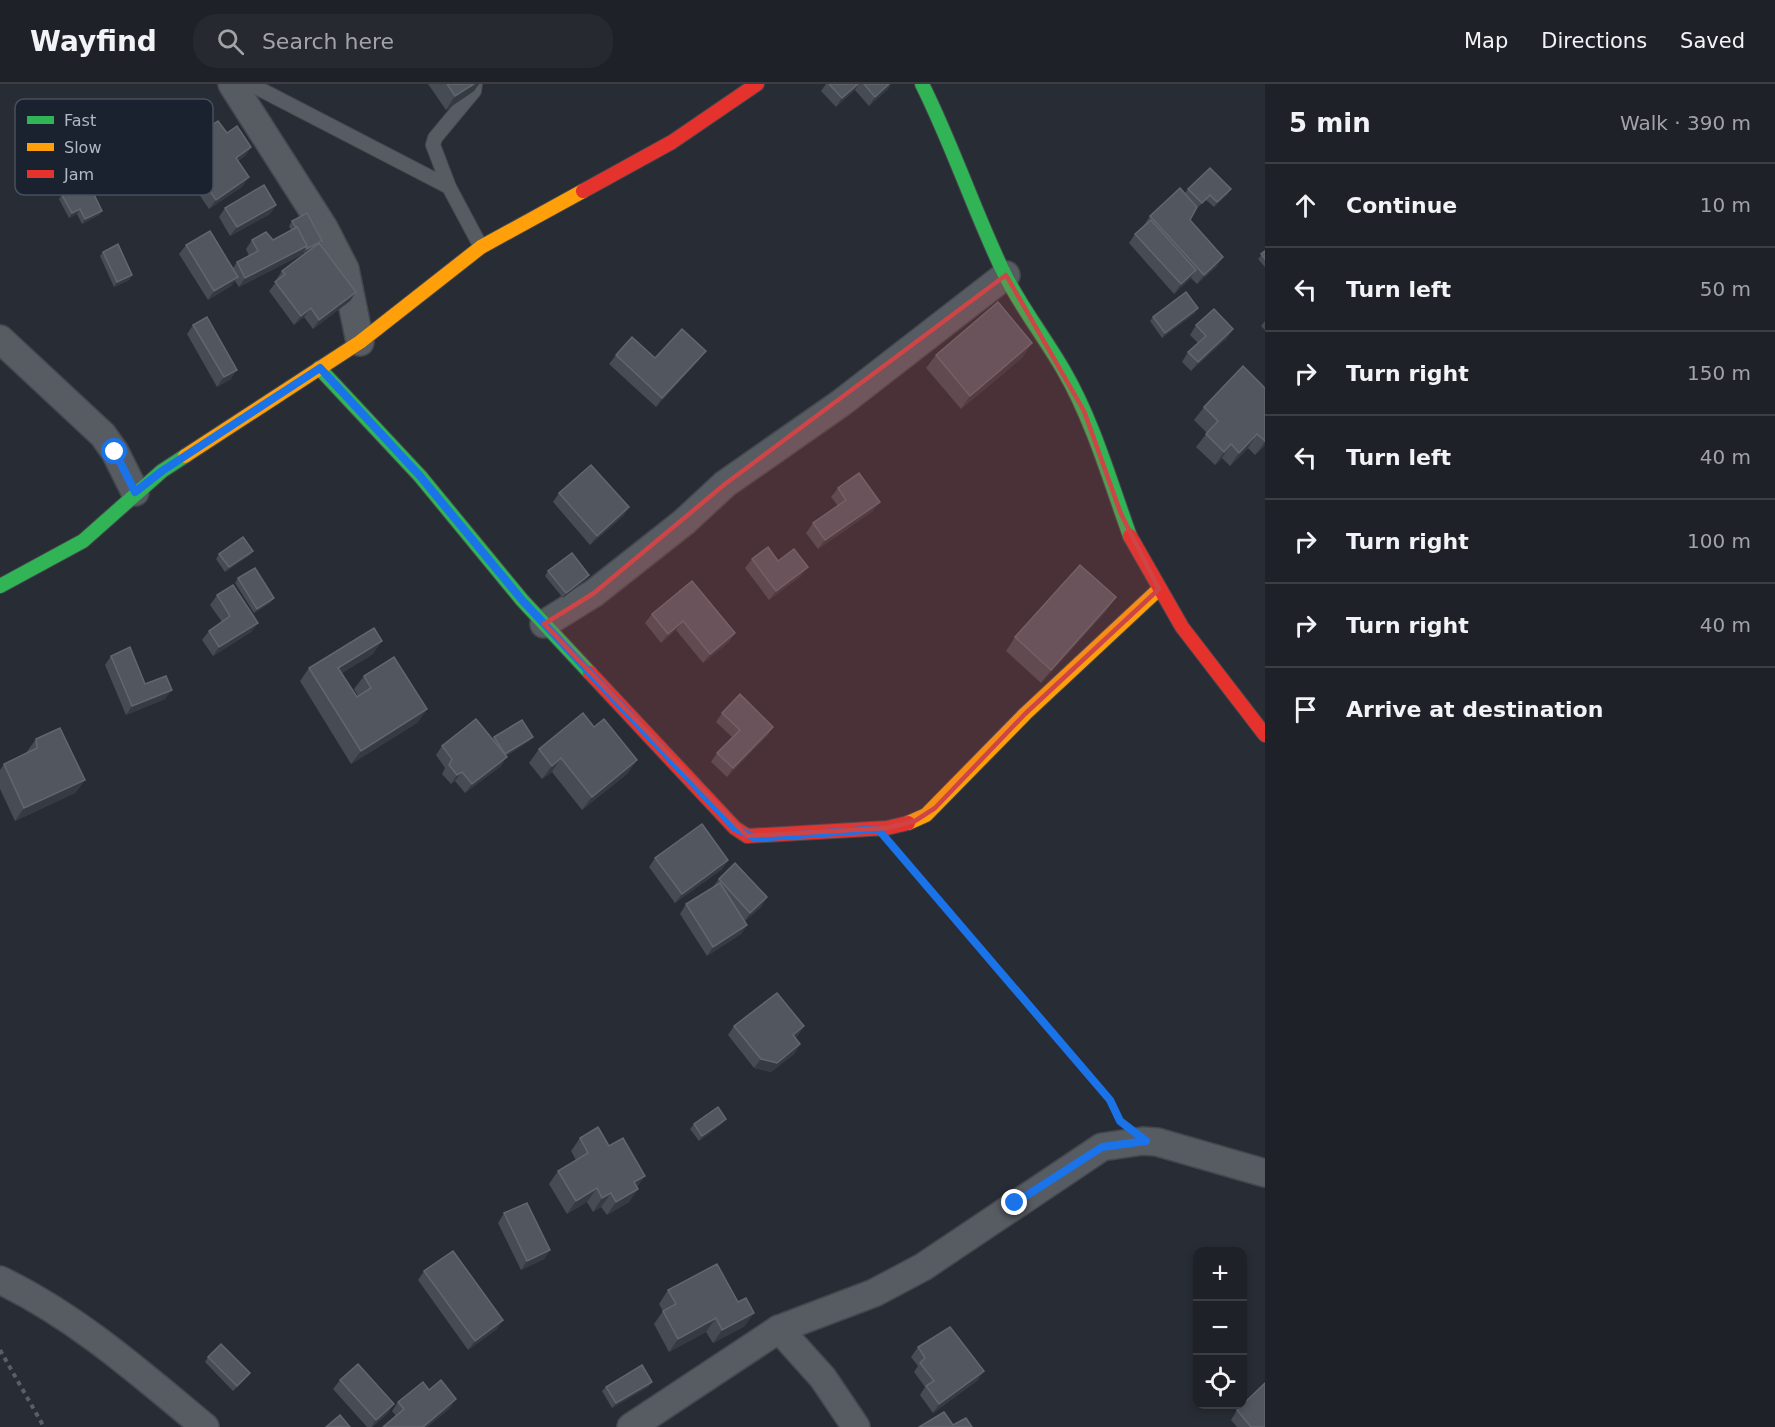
<!DOCTYPE html>
<meta charset="utf-8">
<style>
body{margin:0;font-family:"DejaVu Sans",sans-serif;background:#26292f;color:#f1f3f6}
.controls{position:absolute;right:18px;bottom:18px;display:grid;overflow:hidden;border-radius:12px;box-shadow:0 3px 9px #0003}
.controls button{width:54px;height:54px;display:grid;place-items:center;padding:0;border:0;border-bottom:2px solid #3c3e44;background:#1e2127;color:#f1f3f6;font:30px sans-serif}
.stop{position:absolute;width:18px;height:18px;margin:-14px;border:4px solid #1a73e8;border-radius:50%;background:#fff}
.stop.end{background:#1a73e8;border-color:#fff;box-shadow:0 2px 6px #0008}
.list{margin:0;padding:0;list-style:none}
h2{display:flex;justify-content:space-between;align-items:center;height:78px;margin:0;padding:0 24px;font-size:26px}
h2 small{font-size:20px;font-weight:400;color:#a1a3a7}
.list li{display:grid;grid-template-columns:39px 1fr auto;gap:18px;align-items:center;box-sizing:border-box;height:84px;padding:0 24px;border-top:2px solid #3c3e44}
.list b{display:block;font-size:22px;white-space:nowrap}
.list em{font-size:20px;font-style:normal;color:#a1a3a7}
.icon{flex:none;width:33px;height:33px;fill:none;stroke:currentColor;stroke-width:2;stroke-linecap:round;stroke-linejoin:round}
.map{position:relative;flex:none;width:1265px;height:1343px;overflow:hidden}
header{display:flex;align-items:center;gap:36px;box-sizing:border-box;height:84px;padding:0 30px;background:#1e2127;border-bottom:2px solid #3c3e44}
header strong{font-size:28px}
nav{display:flex;gap:33px;margin-inline-start:auto;font-size:21px}
.search{width:420px;height:54px;background:#26292f;display:flex;align-items:center;gap:15px;box-sizing:border-box;padding:0 21px;border-radius:24px;color:#a1a3a7;font-size:22px}
main{display:flex}
aside{flex:1;background:#1e2127}
.map>svg:first-child{display:block}
.lines{fill:none;stroke-linecap:round;stroke-linejoin:round}
.lane-casing{stroke:#44474d;stroke-width:16}
.street-casing{stroke:#44474d;stroke-width:30}
.fast-casing{stroke:#44474d;stroke-width:16}
.slow-casing{stroke:#44474d;stroke-width:16}
.jam-casing{stroke:#44474d;stroke-width:16}
.path{stroke:#5a5f66;stroke-width:4;stroke-dasharray:4.5 4.5;stroke-linecap:butt}
.lane{stroke:#575b62;stroke-width:14}
.street{stroke:#575b62;stroke-width:27}
.fast{stroke:#30b455;stroke-width:14}
.slow{stroke:#ff9f0a;stroke-width:14}
.jam{stroke:#e5322d;stroke-width:14}
.wall{fill:#474b53}
.shaded-wall{fill:#363a41}
.building{fill:#52575f;stroke:#61666f;stroke-width:1.5}
.route{stroke:#1a73e8;stroke-width:8}
.marked{fill:#ce4548;fill-opacity:0.2;stroke:#ce4548;stroke-width:4.5;stroke-linejoin:round}
.key{fill:#1b222f;stroke:#484f5c;stroke-width:1.5}
.key-label{font-size:16px;fill:#b0b8c6}
</style>
<header>
<strong>Wayfind</strong>
<div class="search"><svg class="icon" aria-label="search" viewBox="0 0 24 24"><circle cx="10" cy="10" r="6"/><path d="M15 15l6 6"/></svg>Search here</div>
<nav><a>Map</a><a>Directions</a><a>Saved</a></nav>
</header>
<main>
<div class="map">
<svg width="1265" height="1343" viewBox="0 0 1265 1343">
<rect width="100%" height="100%" fill="#282c34"/>
<g class="lines">
<g class="lane-casing">
<g id="lane">
<polyline points="250,0 449,103"/>
<polyline points="475,0 474,7 435,54 433,61 449,103 481,163"/>
</g>
</g>
<g class="street-casing">
<g id="street">
<polyline points="232,0 324,144 345,185 360,258"/>
<polyline points="0,255 103,351 115,368 135,408"/>
<polyline points="544,540 594,509 684,438 725,400 841,319 1006,191"/>
<path d="M0,1196C77,1233 140,1289 205,1343"/>
<polyline points="779,1245 823,1294 856,1343"/>
<polyline points="631,1343 779,1245 874,1209 923,1183 1102,1063 1143,1057 1157,1058 1265,1089"/>
</g>
</g>
<g class="fast-casing">
<g id="fast">
<path d="M922,0C952,60 973,124 1002,185C1019,221 1044,252 1064,287C1093,337 1110,397 1130,452"/>
<polyline points="319,284 420,392 522,516 590,589"/>
<polyline points="0,502 83,457 162,387 185,372"/>
</g>
</g>
<g class="slow-casing">
<g id="slow">
<polyline points="185,372 360,258 481,163 583,107"/>
<polyline points="908,739 926,731 1025,630 1159,505"/>
</g>
</g>
<g class="jam-casing">
<g id="jam">
<polyline points="583,107 672,58 757,0"/>
<polyline points="1130,452 1182,543 1265,651"/>
<polyline points="590,589 735,744 747,752 887,744 908,739"/>
</g>
</g>
<g class="path">
<polyline points="899,770 1110,1016 1119,1034"/>
<polyline points="0,1266 44,1343"/>
</g>
<use href="#lane" class="lane"/>
<use href="#street" class="street"/>
<use href="#fast" class="fast"/>
<use href="#slow" class="slow"/>
<use href="#jam" class="jam"/>
</g>
<g class="wall">
<polygon points="428,0 479,0 474,7 446,26"/>
<polygon points="826,0 891,0 888,5 869,22 855,6 836,23 821,7"/>
<polygon points="227,49 251,63 245,72 238,77 243,102 209,125 173,72 179,63"/>
<polygon points="134,56 171,60 141,78 130,60"/>
<polygon points="1188,105 1228,110 1214,123 1206,116 1198,123 1185,109"/>
<polygon points="62,111 102,127 99,131 82,140 77,130 69,134 59,115"/>
<polygon points="276,121 270,130 230,152 219,133 225,124"/>
<polygon points="1150,132 1190,136 1217,182 1197,200 1191,194 1174,210 1129,159 1135,150 1144,141"/>
<polygon points="292,137 322,157 320,160 356,208 350,217 313,245 304,233 294,241 269,207 277,197 276,196 282,187 308,167 304,169 303,168 301,171 239,203 235,197 231,202 208,216 179,170 186,161 233,184 237,178 249,172 246,165 252,156 273,156 291,146 289,142"/>
<polygon points="1265,167 1265,183 1258,175"/>
<polygon points="103,168 132,191 129,196 114,203 100,172"/>
<polygon points="1195,229 1162,254 1150,237 1153,233"/>
<polygon points="1265,237 1265,246 1261,242"/>
<polygon points="193,241 231,295 217,303 187,250"/>
<polygon points="1196,241 1233,245 1227,254 1191,287 1182,278 1188,268 1198,259 1190,251"/>
<polygon points="616,271 655,274 699,276 656,323 609,280"/>
<polygon points="936,271 1023,273 961,325 926,284"/>
<polygon points="1265,304 1265,361 1255,371 1248,364 1230,382 1222,374 1215,381 1196,363 1207,349 1194,336 1204,323"/>
<polygon points="838,404 873,427 818,465 806,449 813,439 838,422 831,413"/>
<polygon points="559,409 629,423 623,432 590,461 553,418"/>
<polygon points="253,467 250,471 225,488 216,475 219,470"/>
<polygon points="752,475 778,477 801,492 769,516 745,484"/>
<polygon points="548,487 586,495 563,514 545,492"/>
<polygon points="238,494 274,514 270,519 254,529 235,499"/>
<polygon points="217,511 258,539 251,548 213,572 202,556 209,547 222,538 210,521"/>
<polygon points="1107,526 1041,599 1006,567 1015,553"/>
<polygon points="652,530 735,549 729,558 703,579 676,546 661,559 645,539"/>
<polygon points="373,570 342,589 357,613 358,612 354,605 364,592 427,625 417,639 351,680 300,597 309,584"/>
<polygon points="111,572 145,600 165,615 126,631 105,581"/>
<polygon points="722,629 773,643 767,652 727,693 711,678 717,669 733,654 716,638"/>
<polygon points="594,643 628,689 582,726 552,688 542,695 529,679 539,665"/>
<polygon points="494,653 529,657 506,672 501,682 465,709 455,697 451,700 442,690 445,684 436,671 442,662 492,655"/>
<polygon points="36,655 85,696 75,709 15,737 0,705 0,686 4,680 26,669"/>
<polygon points="655,774 728,776 722,785 675,819 649,783"/>
<polygon points="719,795 767,813 761,823 745,837 747,841 741,850 707,872 680,830 686,820 712,804"/>
<polygon points="734,942 804,942 798,951 795,954 800,960 794,970 771,988 754,984 728,951"/>
<polygon points="723,1039 699,1057 690,1045 694,1040"/>
<polygon points="580,1054 609,1062 638,1105 629,1118 607,1131 601,1123 593,1128 587,1118 567,1130 549,1100 558,1087 576,1076 571,1067"/>
<polygon points="504,1129 550,1166 544,1175 521,1186 498,1139"/>
<polygon points="424,1187 497,1245 468,1266 418,1196"/>
<polygon points="668,1206 745,1242 713,1259 706,1248 669,1268 654,1240 663,1227 659,1220"/>
<polygon points="918,1263 978,1296 933,1329 920,1311 925,1303 914,1288 918,1282 911,1273"/>
<polygon points="208,1273 246,1294 233,1307 205,1278"/>
<polygon points="340,1296 388,1329 372,1343 367,1343 333,1305"/>
<polygon points="652,1298 648,1303 612,1324 602,1307 606,1303"/>
<polygon points="398,1318 450,1324 427,1343 383,1343 396,1332 392,1327"/>
<polygon points="1237,1326 1265,1343 1237,1343 1231,1336"/>
</g>
<g class="shaded-wall">
<polygon points="474,0 479,0 474,7 446,26 455,12"/>
<polygon points="858,0 859,0 855,6 836,23 842,14"/>
<polygon points="889,0 891,0 888,5 869,22 875,13"/>
<polygon points="174,56 171,60 141,78 144,73"/>
<polygon points="251,63 245,72 229,83 236,74"/>
<polygon points="249,93 243,102 209,125 216,116"/>
<polygon points="1231,105 1228,110 1214,123 1217,118"/>
<polygon points="276,121 270,130 230,152 237,143"/>
<polygon points="80,125 77,130 69,134 72,129"/>
<polygon points="102,127 99,131 82,140 85,135"/>
<polygon points="322,157 319,161 304,169 307,165"/>
<polygon points="307,162 301,171 239,203 245,194"/>
<polygon points="1223,173 1217,182 1197,200 1204,191"/>
<polygon points="1196,186 1190,195 1174,210 1181,200"/>
<polygon points="132,191 129,196 114,203 117,198"/>
<polygon points="238,193 231,202 208,216 214,207"/>
<polygon points="356,208 350,217 313,245 319,236"/>
<polygon points="311,224 304,233 294,241 301,232"/>
<polygon points="1198,224 1195,229 1162,254 1165,249"/>
<polygon points="1233,245 1227,254 1191,287 1198,278"/>
<polygon points="1032,259 1023,273 961,325 970,312"/>
<polygon points="706,267 699,276 656,323 662,314"/>
<polygon points="237,286 231,295 217,303 224,293"/>
<polygon points="1257,350 1248,364 1230,382 1239,369"/>
<polygon points="1265,358 1265,361 1255,371"/>
<polygon points="1231,360 1222,374 1215,381 1224,368"/>
<polygon points="880,418 873,427 818,465 825,456"/>
<polygon points="629,423 623,432 590,461 597,452"/>
<polygon points="253,467 250,471 225,488 229,483"/>
<polygon points="808,483 801,492 769,516 776,507"/>
<polygon points="589,491 586,495 563,514 566,509"/>
<polygon points="1116,513 1107,526 1041,599 1051,586"/>
<polygon points="274,514 270,519 254,529 257,525"/>
<polygon points="683,537 676,546 661,559 668,550"/>
<polygon points="258,539 251,548 213,572 219,563"/>
<polygon points="735,549 729,558 703,579 710,570"/>
<polygon points="382,557 373,570 329,597 338,584"/>
<polygon points="172,606 165,615 126,631 132,622"/>
<polygon points="427,625 417,639 351,680 361,667"/>
<polygon points="773,643 767,652 727,693 733,684"/>
<polygon points="533,653 529,657 501,675 505,671"/>
<polygon points="507,673 501,682 465,709 472,700"/>
<polygon points="561,674 552,688 542,695 552,682"/>
<polygon points="637,676 628,689 582,726 592,713"/>
<polygon points="462,688 455,697 451,700 457,691"/>
<polygon points="85,696 75,709 15,737 24,724"/>
<polygon points="728,776 722,785 675,819 682,810"/>
<polygon points="767,813 761,823 744,838 750,829"/>
<polygon points="747,841 741,850 707,872 713,863"/>
<polygon points="804,942 798,951 786,961 793,951"/>
<polygon points="800,960 794,970 771,988 754,984 761,975"/>
<polygon points="726,1035 723,1039 699,1057 702,1052"/>
<polygon points="645,1092 636,1105 634,1098"/>
<polygon points="597,1104 587,1118 567,1130 576,1117"/>
<polygon points="638,1105 629,1118 607,1131 616,1118"/>
<polygon points="611,1109 601,1123 593,1128 602,1114"/>
<polygon points="550,1166 544,1175 521,1186 527,1177"/>
<polygon points="754,1229 745,1242 713,1259 722,1246"/>
<polygon points="716,1234 706,1248 669,1268 678,1255"/>
<polygon points="503,1236 497,1245 468,1266 475,1257"/>
<polygon points="984,1287 978,1296 933,1329 939,1320"/>
<polygon points="652,1298 648,1303 612,1324 616,1319"/>
<polygon points="456,1315 450,1324 427,1343 423,1343"/>
<polygon points="394,1320 388,1329 371,1343 376,1336"/>
</g>
<g class="building">
<polygon points="447,0 474,0 455,12"/>
<polygon points="829,0 858,0 842,14"/>
<polygon points="864,0 889,0 875,13"/>
<polygon points="218,37 227,49 237,42 251,63 236,74 249,93 216,116 179,63"/>
<polygon points="1210,84 1231,105 1217,118 1210,111 1202,119 1188,105"/>
<polygon points="88,98 102,127 85,135 80,125 72,129 62,111"/>
<polygon points="264,101 276,121 237,143 225,124"/>
<polygon points="1180,104 1197,123 1190,136 1223,173 1204,191 1150,132"/>
<polygon points="307,129 322,157 307,165 306,162 307,162 297,143 296,144 292,137"/>
<polygon points="1151,136 1196,186 1181,200 1135,150"/>
<polygon points="297,143 307,162 245,194 237,178 258,167 252,156 266,148 273,156"/>
<polygon points="210,147 238,193 214,207 186,161"/>
<polygon points="319,159 356,208 319,236 311,224 301,232 275,198 285,190 282,187"/>
<polygon points="118,160 132,191 117,198 103,168"/>
<polygon points="1265,167 1265,175 1261,170"/>
<polygon points="1186,208 1198,224 1165,249 1153,233"/>
<polygon points="998,218 1032,259 970,312 936,271"/>
<polygon points="1214,225 1233,245 1198,278 1188,268 1206,252 1196,241"/>
<polygon points="207,233 237,286 224,293 193,241"/>
<polygon points="682,245 706,267 662,314 616,271 632,253 655,274"/>
<polygon points="1243,282 1265,304 1265,357 1257,350 1239,369 1231,360 1224,368 1206,350 1218,337 1204,323"/>
<polygon points="591,381 629,423 597,452 559,409"/>
<polygon points="859,389 880,418 825,456 813,439 846,416 838,404"/>
<polygon points="243,453 253,467 229,483 219,470"/>
<polygon points="768,463 778,477 794,465 808,483 776,507 752,475"/>
<polygon points="572,469 589,491 566,509 548,487"/>
<polygon points="1080,481 1116,513 1051,586 1015,553"/>
<polygon points="255,484 274,514 257,525 238,494"/>
<polygon points="692,497 735,549 710,570 683,537 668,550 652,530"/>
<polygon points="233,501 258,539 219,563 209,547 230,532 217,511"/>
<polygon points="374,544 382,557 338,584 357,613 371,604 364,592 394,573 427,625 361,667 309,584"/>
<polygon points="130,563 145,600 166,592 172,606 132,622 111,572"/>
<polygon points="740,610 773,643 733,684 717,669 740,646 722,629"/>
<polygon points="583,629 594,643 604,635 637,676 592,713 561,674 552,682 539,665"/>
<polygon points="476,635 507,673 472,700 462,688 457,691 449,681 452,675 442,662"/>
<polygon points="522,636 533,653 505,670 494,653"/>
<polygon points="60,644 85,696 24,724 4,680 37,664 36,655"/>
<polygon points="702,740 728,776 682,810 655,774"/>
<polygon points="735,779 767,813 750,829 719,795"/>
<polygon points="720,799 747,841 713,863 686,820"/>
<polygon points="777,909 804,942 793,951 800,960 777,979 761,975 734,942"/>
<polygon points="718,1023 726,1035 702,1052 694,1040"/>
<polygon points="598,1043 609,1062 623,1054 645,1092 634,1098 638,1105 616,1118 611,1109 602,1114 597,1104 576,1117 558,1087 588,1069 580,1054"/>
<polygon points="527,1119 550,1166 527,1177 504,1129"/>
<polygon points="453,1167 503,1236 475,1257 424,1187"/>
<polygon points="717,1180 738,1218 746,1214 754,1229 722,1246 716,1234 678,1255 663,1227 676,1220 668,1206"/>
<polygon points="950,1243 984,1287 939,1320 926,1302 934,1297 920,1279 925,1274 918,1263"/>
<polygon points="221,1260 250,1289 237,1302 208,1273"/>
<polygon points="358,1280 394,1320 376,1336 340,1296"/>
<polygon points="642,1281 652,1298 616,1319 606,1303"/>
<polygon points="441,1296 456,1315 423,1343 383,1343 404,1325 398,1318 423,1298 429,1306"/>
<polygon points="1265,1299 1265,1343 1251,1343 1237,1326"/>
<polygon points="944,1328 953,1341 966,1334 972,1343 919,1343"/>
<polygon points="340,1331 350,1343 326,1343"/>
</g>
<g class="lines">
<polyline class="route" points="115,368 135,408 162,387 320,284 420,392 522,516 735,744 755,754 878,745 1110,1016 1120,1037 1146,1057 1102,1063 1015,1119"/>
</g>
<path class="marked" d="M1006,191L1084,327L1121,430L1159,505L1025,630L935,724L915,737L887,744L747,752L544,540L594,509L725,400Z"/>
<rect x="15" y="15" width="198" height="96" rx="9" class="key"/>
<rect x="27" y="32" width="27" height="8" fill="#30b455"/>
<rect x="27" y="59" width="27" height="8" fill="#ff9f0a"/>
<rect x="27" y="86" width="27" height="8" fill="#e5322d"/>
<g class="key-label">
<text x="64" y="42">Fast</text>
<text x="64" y="69">Slow</text>
<text x="64" y="96">Jam</text>
</g>
</svg>
<div class="controls">
<button>+</button>
<button>−</button>
<button><svg class="icon" aria-label="locate" viewBox="0 0 24 24"><circle cx="12" cy="12" r="6"/><path d="M12 2v4M12 18v4M2 12h4M18 12h4"/></svg></button>
</div>
<div class="stop" style="left:115px;top:368px"></div>
<div class="stop end" style="left:1015px;top:1119px"></div>
</div>
<aside>
<h2>5 min<small>Walk · 390 m</small></h2>
<ul class="list">
<li><svg class="icon" aria-label="ahead" viewBox="0 0 24 24"><path d="M12 20V5M6 11l6-6 6 6"/></svg><div><b>Continue</b></div><em>10 m</em></li>
<li><svg class="icon" aria-label="left" viewBox="0 0 24 24"><path d="M17 20v-9H6M10 6l-5 5 5 5"/></svg><div><b>Turn left</b></div><em>50 m</em></li>
<li><svg class="icon" aria-label="right" viewBox="0 0 24 24"><path d="M7 20v-9h11M14 6l5 5-5 5"/></svg><div><b>Turn right</b></div><em>150 m</em></li>
<li><svg class="icon" aria-label="left" viewBox="0 0 24 24"><path d="M17 20v-9H6M10 6l-5 5 5 5"/></svg><div><b>Turn left</b></div><em>40 m</em></li>
<li><svg class="icon" aria-label="right" viewBox="0 0 24 24"><path d="M7 20v-9h11M14 6l5 5-5 5"/></svg><div><b>Turn right</b></div><em>100 m</em></li>
<li><svg class="icon" aria-label="right" viewBox="0 0 24 24"><path d="M7 20v-9h11M14 6l5 5-5 5"/></svg><div><b>Turn right</b></div><em>40 m</em></li>
<li><svg class="icon" aria-label="arrive" viewBox="0 0 24 24"><path d="M6 21V4h12l-3 4 3 4H6"/></svg><div><b>Arrive at destination</b></div></li>
</ul>
</aside>
</main>
